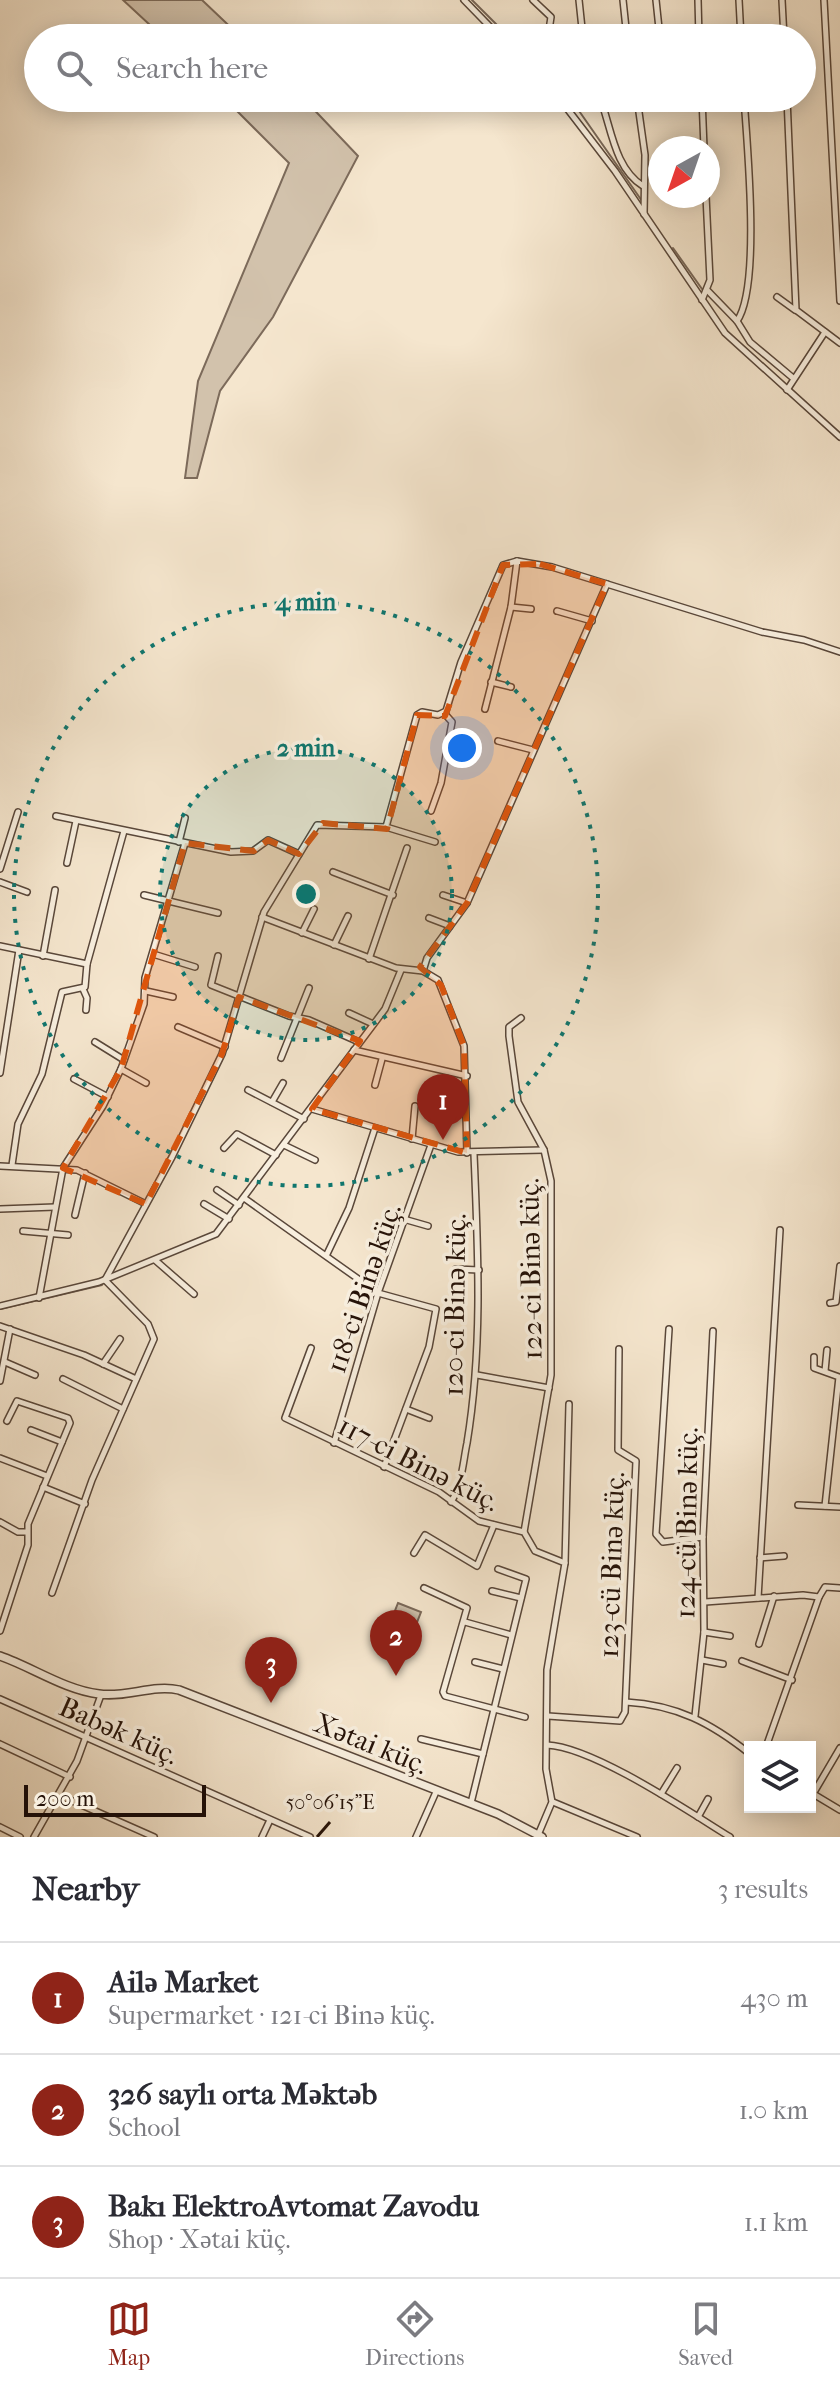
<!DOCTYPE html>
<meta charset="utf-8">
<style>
body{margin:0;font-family:"IM FELL French Canon",serif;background:#f2f2f3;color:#2b2b33}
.controls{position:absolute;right:24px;bottom:24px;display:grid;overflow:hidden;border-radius:0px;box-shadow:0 4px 20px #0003}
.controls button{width:72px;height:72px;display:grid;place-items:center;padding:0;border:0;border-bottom:2px solid #e1e1e2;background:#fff;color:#2b2b33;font:40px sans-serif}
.compass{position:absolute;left:648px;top:136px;width:72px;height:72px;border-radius:50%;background:#fff;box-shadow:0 4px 20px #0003;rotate:220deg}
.scale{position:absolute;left:24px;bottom:20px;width:182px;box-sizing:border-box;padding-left:8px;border:4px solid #251208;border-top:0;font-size:22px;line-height:28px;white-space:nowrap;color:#251208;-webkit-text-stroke:6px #f8efdf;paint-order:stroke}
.you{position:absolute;left:462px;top:748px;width:28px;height:28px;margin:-20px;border:6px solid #fff;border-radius:50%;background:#1a73e8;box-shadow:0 0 0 12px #1a73e833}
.badge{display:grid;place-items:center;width:52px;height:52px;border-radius:50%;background:#8f2418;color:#fff;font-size:26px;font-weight:700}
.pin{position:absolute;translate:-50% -66px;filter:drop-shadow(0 2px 4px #0008)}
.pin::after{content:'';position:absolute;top:42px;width:28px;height:24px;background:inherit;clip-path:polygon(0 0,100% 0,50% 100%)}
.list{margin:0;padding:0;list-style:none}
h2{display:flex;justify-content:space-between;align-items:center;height:104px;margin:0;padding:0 32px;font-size:34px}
h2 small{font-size:26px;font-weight:400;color:#7c7c81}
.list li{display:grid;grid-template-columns:52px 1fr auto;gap:24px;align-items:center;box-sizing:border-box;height:112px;padding:0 32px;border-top:2px solid #e1e1e2}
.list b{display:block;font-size:30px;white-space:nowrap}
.list p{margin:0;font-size:26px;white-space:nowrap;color:#7c7c81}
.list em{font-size:26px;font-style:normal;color:#7c7c81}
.icon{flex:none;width:44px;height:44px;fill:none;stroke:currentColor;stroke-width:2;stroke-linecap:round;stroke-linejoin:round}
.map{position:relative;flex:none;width:840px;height:1837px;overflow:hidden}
.search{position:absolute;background:#fff;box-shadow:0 4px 20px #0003;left:24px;right:24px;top:24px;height:88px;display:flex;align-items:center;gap:20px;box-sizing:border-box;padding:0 28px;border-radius:44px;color:#7c7c81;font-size:30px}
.sheet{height:440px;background:#fff}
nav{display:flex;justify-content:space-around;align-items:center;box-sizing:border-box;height:112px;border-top:2px solid #e1e1e2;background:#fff;font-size:22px;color:#7c7c81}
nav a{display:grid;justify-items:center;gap:4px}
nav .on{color:#8f2418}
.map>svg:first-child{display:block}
.green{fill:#d2c2ac;stroke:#7c6a5a;stroke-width:2}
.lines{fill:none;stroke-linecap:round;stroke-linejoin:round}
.stream{stroke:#776657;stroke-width:2}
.minor-casing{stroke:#59473a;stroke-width:8}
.tertiary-casing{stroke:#59473a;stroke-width:10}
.minor{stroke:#f8efdf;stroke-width:5}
.tertiary{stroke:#f8efdf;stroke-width:7}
.marked{fill:#de550c;fill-opacity:0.2;stroke:#de550c;stroke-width:6;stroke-dasharray:16 10;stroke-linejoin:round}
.ticks{fill:none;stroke:#251208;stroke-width:3}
.ring{fill:none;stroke:#0f766e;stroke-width:4;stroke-dasharray:4 8}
.labels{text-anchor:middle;stroke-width:7;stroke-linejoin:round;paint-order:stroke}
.street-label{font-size:28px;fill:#251208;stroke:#f8efdf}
.ticks-label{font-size:20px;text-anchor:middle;fill:#251208;stroke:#f8efdf;stroke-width:7;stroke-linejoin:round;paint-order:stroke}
.centre{fill:#0f766e;stroke:#f8efdf;stroke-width:4}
.ring-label{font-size:24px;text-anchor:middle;font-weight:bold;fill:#0f766e;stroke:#f8efdf;stroke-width:7;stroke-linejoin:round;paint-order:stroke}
</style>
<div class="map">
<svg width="840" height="1837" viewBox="0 0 840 1837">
<rect width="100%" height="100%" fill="#f5e6ce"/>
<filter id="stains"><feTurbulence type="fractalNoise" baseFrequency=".0025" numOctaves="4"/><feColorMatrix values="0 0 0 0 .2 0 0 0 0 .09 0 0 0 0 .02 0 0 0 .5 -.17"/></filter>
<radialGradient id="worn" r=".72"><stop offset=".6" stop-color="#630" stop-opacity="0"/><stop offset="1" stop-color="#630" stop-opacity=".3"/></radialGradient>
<g class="green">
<polygon points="123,0 202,0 242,38 164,38"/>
<polygon points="224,98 303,98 358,156 273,317 220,391 197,478 185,478 198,381 289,163"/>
<polygon points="398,1603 421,1612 403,1658 380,1649"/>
</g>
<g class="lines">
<g class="stream">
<polyline points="472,0 510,38"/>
<polyline points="570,98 642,201"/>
<polyline points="673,248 702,289"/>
<polyline points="0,1309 102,1285"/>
</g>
<g class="minor-casing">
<g id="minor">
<polyline points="464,0 501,38"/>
<polyline points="533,0 551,17 549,30 556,38"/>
<polyline points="579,0 583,38"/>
<polyline points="623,0 627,38"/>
<polyline points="656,0 660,38"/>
<polyline points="698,0 699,38"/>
<polyline points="739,0 741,38"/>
<polyline points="782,0 784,38"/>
<polyline points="824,0 840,301"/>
<polyline points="559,98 615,171 725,333 840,437"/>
<path d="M600,98C611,126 614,168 643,186"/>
<polyline points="637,98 645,155 644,214"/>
<polyline points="668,98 670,108"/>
<polyline points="702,98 704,148"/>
<polyline points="787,98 796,310 840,343"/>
<polyline points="603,107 616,104"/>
<polyline points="708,291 737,321 750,342 793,378"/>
<polyline points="777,297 795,310"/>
<polyline points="702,300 710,280 706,196"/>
<path d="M737,321C761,287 747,144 744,98"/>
<polyline points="787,390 825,332"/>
<polyline points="511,607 531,609"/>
<polyline points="557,611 592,621"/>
<polyline points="491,682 511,687"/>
<polyline points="485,709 511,607 517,561"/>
<polyline points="498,741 533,750"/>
<polyline points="431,811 441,783 452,722 444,713"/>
<polyline points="56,816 231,852 253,851 268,840 299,854"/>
<polyline points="386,827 435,842"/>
<polyline points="179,842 185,818"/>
<polyline points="67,863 76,821"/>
<polyline points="0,869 18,812"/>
<polyline points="333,872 393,895"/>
<polyline points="0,882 27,892"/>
<polyline points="144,895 218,913"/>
<polyline points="443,895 467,903"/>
<polyline points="262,917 396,968 423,971 438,980 464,1046 467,1153"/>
<polyline points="429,918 450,926"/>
<polyline points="302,933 314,909"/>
<polyline points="334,945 348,916"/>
<polyline points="0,946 87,964"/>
<polyline points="153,954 195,967"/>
<polyline points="43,956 55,890"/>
<polyline points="218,956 211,985 289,1016 309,1020 359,1042"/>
<polyline points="369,959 407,848"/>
<polyline points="423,971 427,958 467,903 607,584"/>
<polyline points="83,989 87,998 86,1010"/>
<polyline points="146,991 173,997"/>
<polyline points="349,1013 373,1024"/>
<polyline points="521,1018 509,1027 509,1036 518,1102 544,1150 551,1181 551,1375 524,1532"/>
<polyline points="178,1027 225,1047"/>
<polyline points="95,1042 124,1060"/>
<polyline points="354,1050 467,1076"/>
<polyline points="281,1058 309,988"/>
<polyline points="121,1069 146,1083"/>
<polyline points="0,1073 19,950"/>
<polyline points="74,1079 108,1097"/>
<polyline points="375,1085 382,1059"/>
<polyline points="248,1090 304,1119"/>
<polyline points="272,1102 283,1083"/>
<polyline points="312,1109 458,1152 544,1150"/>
<polyline points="412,1139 415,1106"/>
<polyline points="284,1145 315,1160"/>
<polyline points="224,1148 237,1134 276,1155"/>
<polyline points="12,1165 18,1124 42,1074 62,992 85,987 87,964 124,831"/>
<polyline points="0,1166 77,1170 146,1204"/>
<polyline points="217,1190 239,1205"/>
<polyline points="244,1198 378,1293 436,1309 429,1347 384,1467"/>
<polyline points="204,1204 229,1219"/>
<polyline points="0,1209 55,1207"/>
<polyline points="75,1215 85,1173"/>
<polyline points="407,1220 428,1226"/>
<polyline points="23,1231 68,1235"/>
<polyline points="327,1254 349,1208 375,1128"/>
<polyline points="155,1260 194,1294"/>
<polyline points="456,1269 479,1270"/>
<polyline points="105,1280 172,1157 222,1054 264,912 317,825 386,827 417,715 422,712 438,715 446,711 461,662 503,565 517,561 552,567 762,632 804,640 840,652"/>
<polyline points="39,1298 63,1168 103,1106 121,1069 144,1004 145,978 185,843"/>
<polyline points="830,1303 836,1302 840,1266"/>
<polyline points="0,1306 99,1282 216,1234 385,1009 401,970"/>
<polyline points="0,1326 84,1355 136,1379"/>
<polyline points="669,1329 656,1534 663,1542 703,1537"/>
<polyline points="311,1348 285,1418 439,1492 479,1521 524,1532 535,1551 565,1563 547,1670 546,1769 552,1802 538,1835"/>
<polyline points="814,1357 814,1368 839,1377 825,1506"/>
<polyline points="5,1362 35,1375"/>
<polyline points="103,1364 120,1339"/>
<polyline points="825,1371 827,1350"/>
<polyline points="477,1375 549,1388"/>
<polyline points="63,1379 123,1409"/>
<polyline points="0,1381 10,1329"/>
<polyline points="406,1409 429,1418"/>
<polyline points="31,1430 62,1442"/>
<polyline points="334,1443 378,1293 431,1145"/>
<polyline points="0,1458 47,1476"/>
<polyline points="43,1487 85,1504"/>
<path d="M451,1502C462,1485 463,1462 467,1443C483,1346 478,1251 474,1154"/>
<polyline points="798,1505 840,1507"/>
<polyline points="0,1522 18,1532 27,1532"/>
<polyline points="414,1553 425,1535 477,1566 494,1525"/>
<polyline points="760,1558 784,1556"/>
<polyline points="565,1563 569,1404"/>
<polyline points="424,1588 467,1608 443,1692 445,1696 525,1717"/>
<polyline points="492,1591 521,1598"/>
<polyline points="52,1593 92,1480 154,1339 148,1324 105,1280"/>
<polyline points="758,1598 780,1230"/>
<polyline points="705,1602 803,1595 819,1597 825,1587 840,1588"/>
<polyline points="465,1622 511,1635"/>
<polyline points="0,1631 28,1545 28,1524 70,1423 68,1418 17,1401 7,1421"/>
<polyline points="704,1632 730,1636"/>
<polyline points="759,1644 774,1596"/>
<polyline points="702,1660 723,1664"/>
<polyline points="742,1661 792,1680"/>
<polyline points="475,1662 503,1669"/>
<polyline points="0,1699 310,1837"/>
<path d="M626,1702C677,1705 711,1723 750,1754"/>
<polyline points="548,1716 620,1721 625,1712 636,1461 618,1450 619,1349"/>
<polyline points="695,1716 704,1632 703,1537 713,1331"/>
<polyline points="421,1739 483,1754"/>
<polyline points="0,1744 70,1777"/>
<path d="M547,1745C593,1747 688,1811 730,1837"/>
<polyline points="766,1747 819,1597"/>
<polyline points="810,1792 840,1810"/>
<polyline points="661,1794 677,1768"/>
<polyline points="813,1794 840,1748"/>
<polyline points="59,1795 154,1837"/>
<polyline points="553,1802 637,1837"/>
<polyline points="471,1803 526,1579 498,1569"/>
<polyline points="698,1817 708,1799"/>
<polyline points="0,1827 20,1837"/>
<polyline points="34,1837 77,1761 101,1695"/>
<polyline points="262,1837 270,1820"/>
<polyline points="416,1837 436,1792"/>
</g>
</g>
<g class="tertiary-casing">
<path id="tertiary" d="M0,1656C32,1667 65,1690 99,1694C126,1698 153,1684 179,1690L498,1814L542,1837"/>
</g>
<use href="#minor" class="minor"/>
<use href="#tertiary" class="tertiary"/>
</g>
<path class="marked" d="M540,564L607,584L467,903L420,967L441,985L464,1046L467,1153L312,1109L360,1041L239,997L222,1054L146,1204L63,1168L121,1069L185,843L254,851L268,840L299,854L323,823L387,829L417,715L445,716L503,565Z"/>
<path class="ticks" d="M317,1837L330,1822"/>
<circle cx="306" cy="894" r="146" fill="#0f766e" fill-opacity=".12"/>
<g class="ring">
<circle cx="306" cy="894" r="146"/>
<circle cx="306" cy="894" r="292"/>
</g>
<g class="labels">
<g class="street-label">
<text transform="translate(530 1269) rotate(-91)" y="10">122-ci Binə küç.</text>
<text transform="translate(363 1288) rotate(-71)" y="10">118-ci Binə küç.</text>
<text transform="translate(454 1305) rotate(-89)" y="10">120-ci Binə küç.</text>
<text transform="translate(419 1463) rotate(27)" y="10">117-ci Binə küç.</text>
<text transform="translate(686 1523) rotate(-89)" y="10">124-cü Binə küç.</text>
<text transform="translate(611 1565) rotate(-88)" y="10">123-cü Binə küç.</text>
<text transform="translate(119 1730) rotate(24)" y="10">Babək küç.</text>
<text transform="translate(371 1743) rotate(22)" y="10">Xətai küç.</text>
</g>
</g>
<g class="ticks-label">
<text x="330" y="1809">50°06'15"E</text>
</g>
<circle cx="306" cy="894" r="12" class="centre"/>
<g class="ring-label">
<text x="306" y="610">4 min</text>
<text x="306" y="756">2 min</text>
</g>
<rect width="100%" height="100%" filter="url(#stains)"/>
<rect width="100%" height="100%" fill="url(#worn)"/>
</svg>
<div class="controls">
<button><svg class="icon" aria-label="layers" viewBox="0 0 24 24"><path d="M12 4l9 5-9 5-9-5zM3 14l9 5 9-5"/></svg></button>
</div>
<svg class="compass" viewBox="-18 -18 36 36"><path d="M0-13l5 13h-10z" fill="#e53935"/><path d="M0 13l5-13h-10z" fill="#7c7c81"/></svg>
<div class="scale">200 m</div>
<div class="you"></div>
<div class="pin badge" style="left:443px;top:1140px">1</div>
<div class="pin badge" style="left:396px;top:1676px">2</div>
<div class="pin badge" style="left:271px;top:1703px">3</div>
<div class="search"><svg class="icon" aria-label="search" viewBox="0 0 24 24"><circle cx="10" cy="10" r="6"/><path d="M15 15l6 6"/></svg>Search here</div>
</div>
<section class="sheet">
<h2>Nearby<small>3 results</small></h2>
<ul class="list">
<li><span class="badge">1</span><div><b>Ailә Market</b><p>Supermarket · 121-ci Binə küç.</p></div><em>430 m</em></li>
<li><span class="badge">2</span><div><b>326 saylı orta Məktəb</b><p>School</p></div><em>1.0 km</em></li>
<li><span class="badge">3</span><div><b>Bakı ElektroAvtomat Zavodu</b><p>Shop · Xətai küç.</p></div><em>1.1 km</em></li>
</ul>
</section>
<nav>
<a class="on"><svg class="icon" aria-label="map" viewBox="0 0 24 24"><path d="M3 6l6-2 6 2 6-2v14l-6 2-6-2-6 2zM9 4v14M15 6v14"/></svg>Map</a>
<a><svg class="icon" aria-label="directions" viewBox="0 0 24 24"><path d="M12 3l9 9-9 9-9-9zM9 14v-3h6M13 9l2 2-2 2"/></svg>Directions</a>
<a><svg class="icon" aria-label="saved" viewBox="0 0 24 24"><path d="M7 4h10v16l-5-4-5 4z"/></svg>Saved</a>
</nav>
